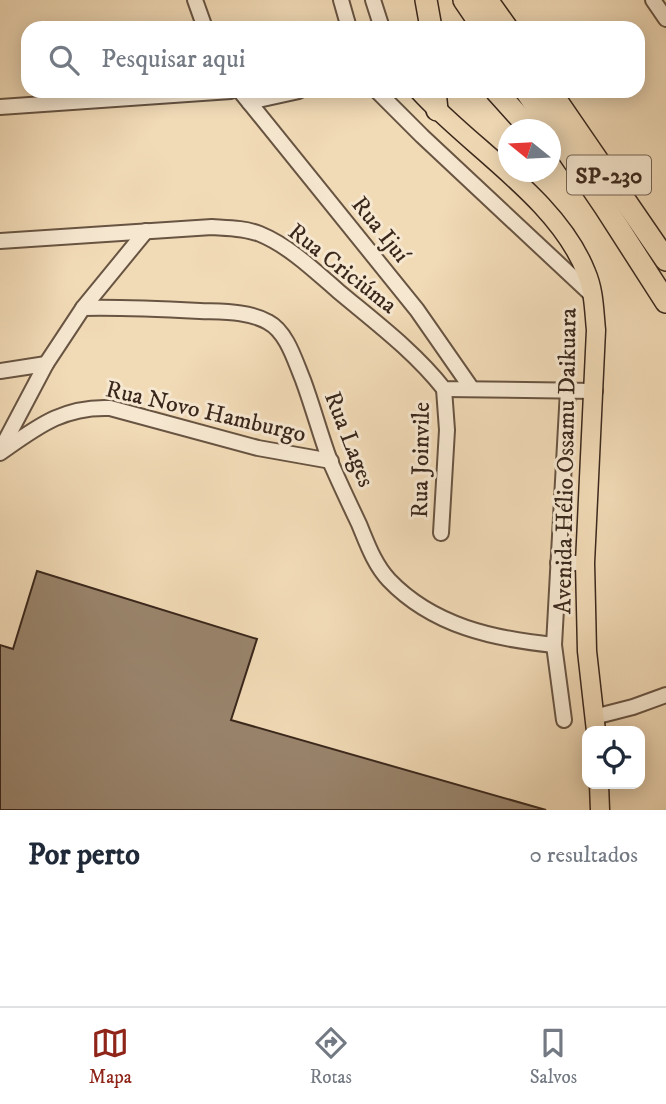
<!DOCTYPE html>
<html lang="pt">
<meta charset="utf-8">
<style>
body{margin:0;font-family:"IM FELL DW Pica",serif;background:#f6f6f7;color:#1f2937}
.controls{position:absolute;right:21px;bottom:21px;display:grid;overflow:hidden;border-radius:14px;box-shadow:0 4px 18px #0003}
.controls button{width:63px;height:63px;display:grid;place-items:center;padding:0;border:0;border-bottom:2px solid #e0e1e3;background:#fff;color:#1f2937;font:35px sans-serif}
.compass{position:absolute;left:498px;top:119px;width:63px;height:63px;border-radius:50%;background:#fff;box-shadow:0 4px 18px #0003;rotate:288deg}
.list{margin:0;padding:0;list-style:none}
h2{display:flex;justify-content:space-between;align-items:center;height:91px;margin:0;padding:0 28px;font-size:30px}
h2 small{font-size:23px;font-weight:400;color:#747a83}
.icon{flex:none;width:38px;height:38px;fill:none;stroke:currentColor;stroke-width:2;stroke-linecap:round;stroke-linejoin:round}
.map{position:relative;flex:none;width:666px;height:810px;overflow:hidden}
.search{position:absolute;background:#fff;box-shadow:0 4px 18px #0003;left:21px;right:21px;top:21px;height:77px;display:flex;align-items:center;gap:18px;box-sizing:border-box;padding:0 24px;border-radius:21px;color:#747a83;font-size:26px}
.sheet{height:196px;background:#fff}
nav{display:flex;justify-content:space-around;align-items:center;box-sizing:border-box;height:98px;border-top:2px solid #e0e1e3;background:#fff;font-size:19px;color:#747a83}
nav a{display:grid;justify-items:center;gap:4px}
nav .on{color:#8f2418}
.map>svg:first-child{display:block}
.building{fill:#99846c;stroke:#3a271c;stroke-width:2}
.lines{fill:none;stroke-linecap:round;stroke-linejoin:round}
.minor-casing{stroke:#685442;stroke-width:18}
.major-casing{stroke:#3a271c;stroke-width:21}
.highway-casing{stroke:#3a271c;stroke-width:24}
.minor{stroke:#f6e7d0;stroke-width:14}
.major{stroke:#f1dab6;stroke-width:18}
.highway{stroke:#f1dab6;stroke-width:21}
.labels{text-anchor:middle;stroke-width:6;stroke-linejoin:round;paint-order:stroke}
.shield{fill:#f6e7d0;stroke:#726152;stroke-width:2}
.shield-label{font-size:23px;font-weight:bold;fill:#3a271c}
.street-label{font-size:24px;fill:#3a271c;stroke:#f6e7d0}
</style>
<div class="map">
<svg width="666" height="810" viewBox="0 0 666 810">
<rect width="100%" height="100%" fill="#f1dab6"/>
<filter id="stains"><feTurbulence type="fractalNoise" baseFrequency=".00286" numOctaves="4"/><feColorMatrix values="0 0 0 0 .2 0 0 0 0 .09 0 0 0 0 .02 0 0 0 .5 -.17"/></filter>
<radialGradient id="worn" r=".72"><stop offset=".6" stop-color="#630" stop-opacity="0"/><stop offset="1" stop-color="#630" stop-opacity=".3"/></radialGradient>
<polygon class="building" points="37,571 257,639 231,720 546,810 0,810 0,645 13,649"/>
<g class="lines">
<g class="minor-casing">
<g id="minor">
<polyline points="195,0 205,28"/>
<polyline points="341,0 349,28"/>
<polyline points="373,0 382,28"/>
<polyline points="653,0 666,19"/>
<polyline points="240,91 249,102 299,91"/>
<polyline points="377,91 422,136 593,296"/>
<polyline points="249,102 417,310 472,389"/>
<polyline points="0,107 231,91"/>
<path d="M0,241L212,227C228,228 245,228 260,234C289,246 314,270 338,291C375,322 414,351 444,389L595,391"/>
<path d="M83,308C122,307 161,309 200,311C222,312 249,311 268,322C287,332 295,361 303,380C313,407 320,434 330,461C339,482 349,503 359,524C367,543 374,564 389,580C433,626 494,639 554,645"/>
<polyline points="0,371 46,364"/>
<polyline points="0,451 46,364 83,308 146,231"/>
<path d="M0,453C37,427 63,406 110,408L258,448L331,461"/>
<polyline points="441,533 447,430 444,389"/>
<polyline points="558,563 585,563"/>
<polyline points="594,717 633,707 666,695"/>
<polyline points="564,720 554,645 568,390"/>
</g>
</g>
<g class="major-casing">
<g id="major">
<path d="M419,91C471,148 558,200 586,272C594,290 594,310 596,330L585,563L587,651L596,731"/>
<polyline points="599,784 600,810"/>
</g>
</g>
<g class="highway-casing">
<g id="highway">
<polyline points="426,0 431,28"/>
<polyline points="464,0 483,28"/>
<polyline points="487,0 507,28"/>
<polyline points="435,91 437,110"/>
<polyline points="496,91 531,130"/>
<polyline points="526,91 605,207 666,302"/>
<polyline points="550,91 666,260"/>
</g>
</g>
<use href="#minor" class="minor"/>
<use href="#major" class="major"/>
<use href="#highway" class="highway"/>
</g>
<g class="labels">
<rect class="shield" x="567" y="155.5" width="84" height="39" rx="5"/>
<g class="shield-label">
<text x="609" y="183">SP-230</text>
</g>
<g class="street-label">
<text transform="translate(381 229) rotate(51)" y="8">Rua Ijuí</text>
<text transform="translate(343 268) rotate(38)" y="8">Rua Criciúma</text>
<text transform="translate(206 411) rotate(13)" y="8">Rua Novo Hamburgo</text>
<text transform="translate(350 439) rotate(69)" y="8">Rua Lages</text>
<text transform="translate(420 460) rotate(-89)" y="8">Rua Joinvile</text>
<text transform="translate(565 461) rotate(-89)" y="8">Avenida Hélio Ossamu Daikuara</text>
</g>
</g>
<rect width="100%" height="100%" filter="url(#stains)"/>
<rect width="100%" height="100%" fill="url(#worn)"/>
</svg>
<div class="controls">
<button><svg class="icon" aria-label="locate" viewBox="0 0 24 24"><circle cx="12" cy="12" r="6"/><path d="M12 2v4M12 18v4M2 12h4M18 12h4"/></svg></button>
</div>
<svg class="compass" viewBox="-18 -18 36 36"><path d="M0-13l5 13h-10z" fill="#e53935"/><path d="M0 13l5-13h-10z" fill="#747a83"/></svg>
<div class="search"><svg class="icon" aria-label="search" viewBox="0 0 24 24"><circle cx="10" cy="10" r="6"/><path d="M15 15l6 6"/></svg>Pesquisar aqui</div>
</div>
<section class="sheet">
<h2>Por perto<small>0 resultados</small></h2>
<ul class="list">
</ul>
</section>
<nav>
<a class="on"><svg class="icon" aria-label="map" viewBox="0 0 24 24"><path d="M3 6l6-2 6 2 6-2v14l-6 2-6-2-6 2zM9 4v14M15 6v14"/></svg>Mapa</a>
<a><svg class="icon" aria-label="directions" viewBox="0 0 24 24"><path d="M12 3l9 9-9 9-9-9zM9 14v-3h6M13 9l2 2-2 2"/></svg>Rotas</a>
<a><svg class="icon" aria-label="saved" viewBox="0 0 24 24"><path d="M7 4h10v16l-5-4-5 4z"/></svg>Salvos</a>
</nav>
